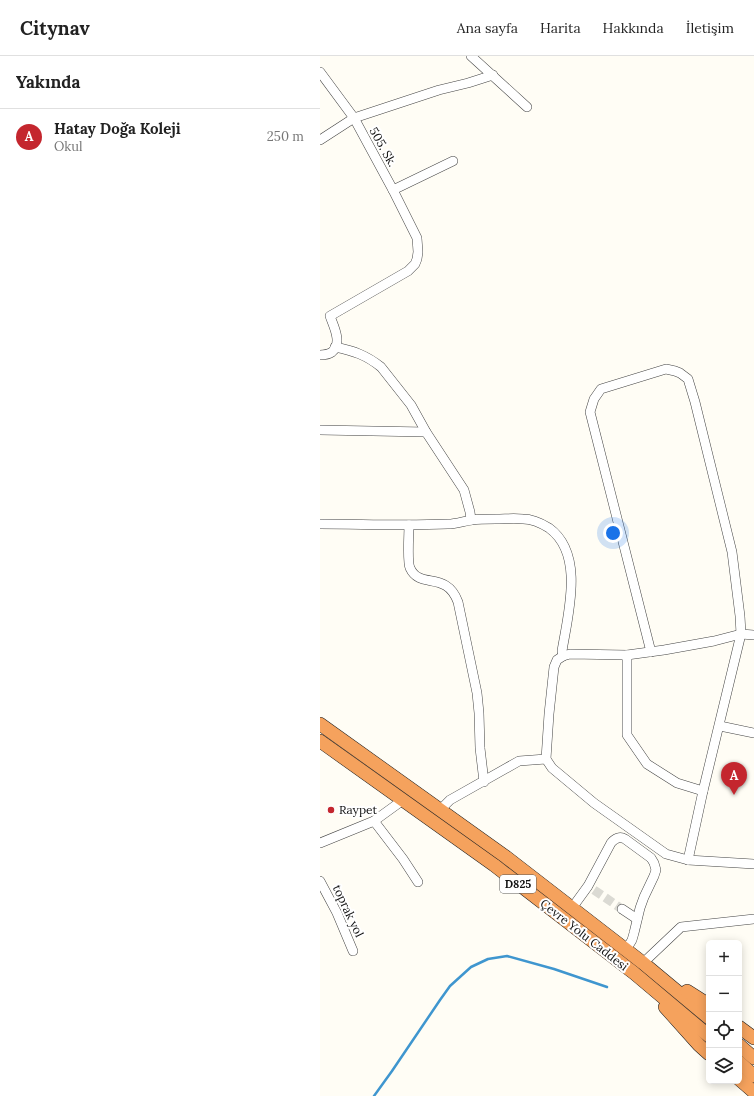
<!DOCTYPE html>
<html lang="tr">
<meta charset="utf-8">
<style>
body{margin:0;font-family:Lora,serif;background:#f6f6f6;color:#222}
.controls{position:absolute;right:12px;bottom:12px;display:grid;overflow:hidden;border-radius:6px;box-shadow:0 2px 10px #0003}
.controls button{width:36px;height:36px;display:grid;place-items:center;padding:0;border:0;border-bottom:1px solid #e0e0e0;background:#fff;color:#222;font:20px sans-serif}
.you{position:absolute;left:293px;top:477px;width:14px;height:14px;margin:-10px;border:3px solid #fff;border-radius:50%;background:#1a73e8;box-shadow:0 0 0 6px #1a73e833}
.badge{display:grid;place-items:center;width:26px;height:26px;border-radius:50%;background:#c4262e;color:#fff;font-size:13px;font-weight:700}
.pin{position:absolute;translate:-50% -33px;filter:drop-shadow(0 1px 2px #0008)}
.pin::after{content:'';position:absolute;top:21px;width:14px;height:12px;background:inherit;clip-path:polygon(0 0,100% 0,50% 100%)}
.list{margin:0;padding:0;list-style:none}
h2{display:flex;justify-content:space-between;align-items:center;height:52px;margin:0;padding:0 16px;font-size:17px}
h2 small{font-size:13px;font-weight:400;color:#767676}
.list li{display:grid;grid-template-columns:26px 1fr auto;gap:12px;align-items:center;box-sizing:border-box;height:56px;padding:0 16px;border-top:1px solid #e0e0e0}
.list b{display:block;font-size:15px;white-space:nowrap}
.list p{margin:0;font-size:13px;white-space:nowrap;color:#767676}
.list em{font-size:13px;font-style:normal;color:#767676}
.icon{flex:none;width:22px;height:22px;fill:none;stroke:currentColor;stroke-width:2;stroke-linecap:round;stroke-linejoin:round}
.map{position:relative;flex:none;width:434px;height:1040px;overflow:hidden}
header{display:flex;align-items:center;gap:24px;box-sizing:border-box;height:56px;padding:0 20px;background:#fff;border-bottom:1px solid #e0e0e0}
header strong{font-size:19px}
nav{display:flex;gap:22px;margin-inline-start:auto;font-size:14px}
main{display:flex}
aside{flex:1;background:#fff}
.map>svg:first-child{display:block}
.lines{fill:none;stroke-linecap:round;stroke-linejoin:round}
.stream{stroke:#3f96cf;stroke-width:2.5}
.minor-tunnel{stroke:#dbdad3;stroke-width:9;stroke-dasharray:9 4.5;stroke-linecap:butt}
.minor-casing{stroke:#444;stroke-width:10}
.highway-casing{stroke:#222;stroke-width:14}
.minor{stroke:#fff;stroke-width:9}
.highway{stroke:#f5a25d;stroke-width:13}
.poi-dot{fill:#c4262e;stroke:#fff;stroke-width:1.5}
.labels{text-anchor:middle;stroke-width:4;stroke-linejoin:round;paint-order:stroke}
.shield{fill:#fff;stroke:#585858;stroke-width:1}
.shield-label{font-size:11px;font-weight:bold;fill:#111}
.street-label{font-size:12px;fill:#111;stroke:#fff}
.poi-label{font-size:12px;fill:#111;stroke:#fff;text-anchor:start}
</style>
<header>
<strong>Citynav</strong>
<nav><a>Ana sayfa</a><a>Harita</a><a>Hakkında</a><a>İletişim</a></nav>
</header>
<main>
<aside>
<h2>Yakında<small></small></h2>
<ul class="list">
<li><span class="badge">A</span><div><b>Hatay Doğa Koleji</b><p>Okul</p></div><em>250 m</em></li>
</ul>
</aside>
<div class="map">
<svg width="434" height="1040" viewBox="0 0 434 1040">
<rect width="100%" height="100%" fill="#fffdf5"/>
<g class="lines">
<polyline class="stream" points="54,1040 72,1015 120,944 130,930 151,911 168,903 187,900 234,913 287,931"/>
<polyline class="minor-tunnel" points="274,834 302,853"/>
<g class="minor-casing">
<g id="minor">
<polyline points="151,0 207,51"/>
<path d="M0,16L34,62L73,134L97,182L98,196L97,203L95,208L88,215L10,260C13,269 23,287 12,296C9,298 4,299 0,299"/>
<polyline points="0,84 34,62 119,34 148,27 173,19"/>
<polyline points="73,134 133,105"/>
<path d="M15,291C34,295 46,299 61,311L91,349L106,376L144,434L150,456L151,464"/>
<polyline points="0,374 106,376"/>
<path d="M0,468C42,468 85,470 128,468C136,468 144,465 152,464C159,463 168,463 176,463C185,463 194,462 203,463C212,463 221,467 229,472C265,498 248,558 242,595L243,600"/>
<path d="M89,469C89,478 87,506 90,512C100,534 126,514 138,546L157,637L159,657L160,692L164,726"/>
<polyline points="434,579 421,578 394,585 344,594 307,599 250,598 243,600 237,604 234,611 229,658 226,703 232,712 274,747 346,798 368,804 434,808"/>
<polyline points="331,596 270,356 274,343 281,333 346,313 355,315 360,317 368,323 375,346 412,496 420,560 421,578 383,735 368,804"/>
<polyline points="307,599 307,679 327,708 357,727 383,735"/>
<polyline points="400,670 434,677"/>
<polyline points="120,754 130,744 199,705 226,703"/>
<polyline points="54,765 83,803 98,826"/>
<polyline points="0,787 54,765 83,744"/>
<polyline points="0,825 17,857 33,895"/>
<path d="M252,852L268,830L291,787C295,782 300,780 305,783L331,802L334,807L336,814L334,820L324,841L320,852L314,877L312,884L306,894"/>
<polyline points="302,853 317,863"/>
<polyline points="323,907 361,871 434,863"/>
</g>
</g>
<g class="highway-casing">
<g id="highway">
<polyline points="0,668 186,801 323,907 389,962"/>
<polyline points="0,685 174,809 314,917 389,980"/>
<polyline points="367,935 389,949"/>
<polyline points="345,951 379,989 389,998"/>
<polyline points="419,971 434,982"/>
<polyline points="419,989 434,1002"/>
<polyline points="419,1006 434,1020"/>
<polyline points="419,1023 434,1036"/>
</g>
</g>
<use href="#minor" class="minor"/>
<use href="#highway" class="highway"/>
</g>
<circle class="poi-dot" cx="11" cy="754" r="4"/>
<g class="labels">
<rect class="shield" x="180" y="819" width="36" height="18" rx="3"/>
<g class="shield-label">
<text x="198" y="832">D825</text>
</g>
<g class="street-label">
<text transform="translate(63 91) rotate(61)" y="4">505. Sk.</text>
<text transform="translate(28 855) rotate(65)" y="4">toprak yol</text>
<text transform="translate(264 879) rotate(38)" y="4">Çevre Yolu Caddesi</text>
</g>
<g class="poi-label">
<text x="19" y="758">Raypet</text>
</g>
</g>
</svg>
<div class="controls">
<button>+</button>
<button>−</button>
<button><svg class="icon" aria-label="locate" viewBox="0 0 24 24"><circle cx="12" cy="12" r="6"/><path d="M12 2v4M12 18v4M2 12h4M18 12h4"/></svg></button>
<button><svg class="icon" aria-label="layers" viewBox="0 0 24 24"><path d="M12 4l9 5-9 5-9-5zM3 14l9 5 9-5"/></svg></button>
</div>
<div class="you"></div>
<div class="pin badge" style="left:414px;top:739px">A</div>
</div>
</main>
